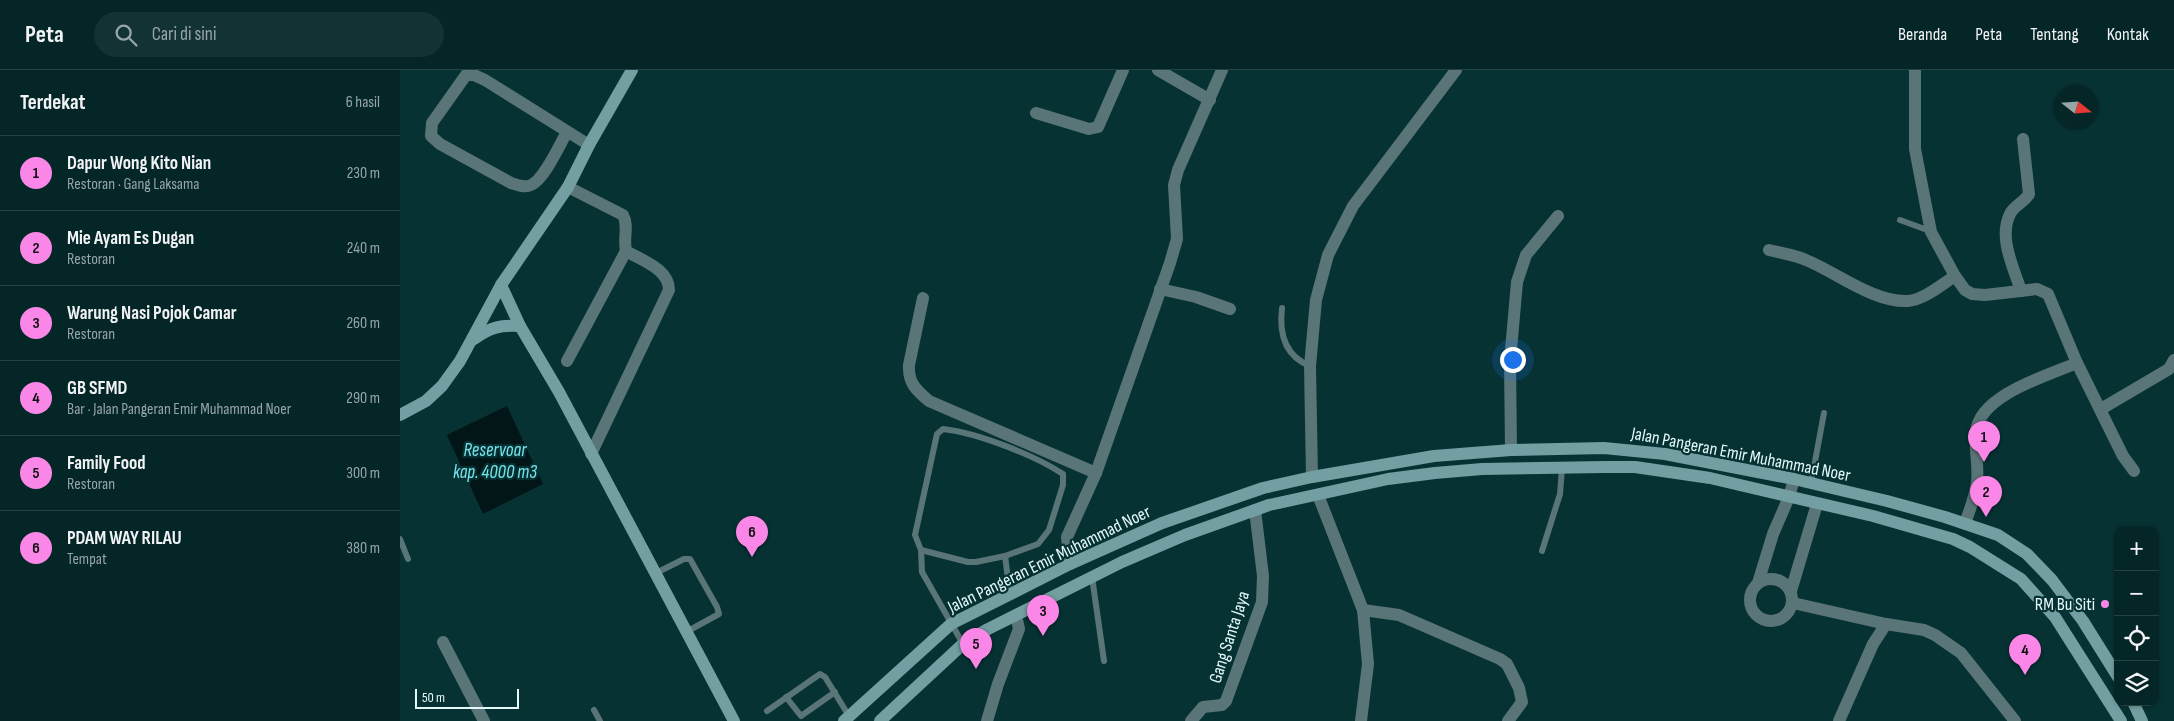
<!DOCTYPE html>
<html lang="id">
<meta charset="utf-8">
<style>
body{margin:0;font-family:"Sofia Sans Condensed",sans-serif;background:#133233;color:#f1f3f6}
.controls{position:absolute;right:15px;bottom:15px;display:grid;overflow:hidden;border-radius:10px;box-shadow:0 1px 4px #0004}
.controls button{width:45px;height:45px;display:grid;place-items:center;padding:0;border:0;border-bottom:1px solid #264344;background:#052627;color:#f1f3f6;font:25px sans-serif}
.compass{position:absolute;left:1654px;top:15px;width:45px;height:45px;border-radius:50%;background:#052627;box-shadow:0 1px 4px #0004;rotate:107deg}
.scale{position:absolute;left:15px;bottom:12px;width:104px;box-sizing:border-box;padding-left:5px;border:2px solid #e4f9fa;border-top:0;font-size:14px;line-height:18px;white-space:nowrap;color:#e4f9fa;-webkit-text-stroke:4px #073234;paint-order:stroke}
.you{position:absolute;left:1112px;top:289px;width:18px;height:18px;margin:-12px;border:4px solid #fff;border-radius:50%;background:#1a73e8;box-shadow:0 0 0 8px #1a73e833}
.badge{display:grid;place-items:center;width:32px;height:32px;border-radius:50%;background:#fa87e7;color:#111;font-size:16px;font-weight:700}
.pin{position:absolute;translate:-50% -41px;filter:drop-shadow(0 1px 2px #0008)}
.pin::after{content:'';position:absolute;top:26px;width:18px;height:15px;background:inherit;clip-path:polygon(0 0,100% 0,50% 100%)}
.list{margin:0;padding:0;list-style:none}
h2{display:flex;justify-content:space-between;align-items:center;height:65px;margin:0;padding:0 20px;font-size:21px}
h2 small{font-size:16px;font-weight:400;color:#97a5a7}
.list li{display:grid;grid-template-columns:32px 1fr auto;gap:15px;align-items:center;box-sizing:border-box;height:75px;padding:0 20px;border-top:1px solid #264344}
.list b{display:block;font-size:19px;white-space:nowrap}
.list p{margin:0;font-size:16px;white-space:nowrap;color:#97a5a7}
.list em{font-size:16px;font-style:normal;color:#97a5a7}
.icon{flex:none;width:28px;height:28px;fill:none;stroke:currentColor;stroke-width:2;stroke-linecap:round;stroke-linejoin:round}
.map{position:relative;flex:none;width:1774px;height:651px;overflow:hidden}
header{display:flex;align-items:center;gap:30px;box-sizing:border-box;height:70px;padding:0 25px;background:#052627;border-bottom:1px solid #264344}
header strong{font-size:24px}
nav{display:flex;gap:28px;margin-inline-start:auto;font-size:18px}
.search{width:350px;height:45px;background:#133233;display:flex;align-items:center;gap:12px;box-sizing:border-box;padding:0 18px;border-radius:28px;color:#97a5a7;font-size:19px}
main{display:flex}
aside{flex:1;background:#052627}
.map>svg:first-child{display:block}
.water{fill:#021517}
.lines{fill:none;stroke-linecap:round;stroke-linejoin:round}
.lane{stroke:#5a7577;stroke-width:6}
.street{stroke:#5a7577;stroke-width:12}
.secondary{stroke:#739fa2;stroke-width:12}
.poi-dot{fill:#fa87e7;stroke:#073234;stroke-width:2}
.labels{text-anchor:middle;stroke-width:4.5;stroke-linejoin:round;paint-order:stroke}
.street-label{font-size:18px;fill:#e4f9fa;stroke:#073234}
.poi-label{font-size:18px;fill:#e4f9fa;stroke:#073234;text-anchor:end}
.water-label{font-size:19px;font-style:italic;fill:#78e4ea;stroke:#073234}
</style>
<header>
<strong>Peta</strong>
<div class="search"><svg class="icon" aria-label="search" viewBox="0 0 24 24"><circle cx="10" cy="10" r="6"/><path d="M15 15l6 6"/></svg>Cari di sini</div>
<nav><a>Beranda</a><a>Peta</a><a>Tentang</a><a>Kontak</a></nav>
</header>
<main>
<aside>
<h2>Terdekat<small>6 hasil</small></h2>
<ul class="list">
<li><span class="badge">1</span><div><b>Dapur Wong Kito Nian</b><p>Restoran · Gang Laksama</p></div><em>230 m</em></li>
<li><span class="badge">2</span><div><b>Mie Ayam Es Dugan</b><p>Restoran</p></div><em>240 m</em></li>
<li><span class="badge">3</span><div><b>Warung Nasi Pojok Camar</b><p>Restoran</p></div><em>260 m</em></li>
<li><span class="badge">4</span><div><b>GB SFMD</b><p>Bar · Jalan Pangeran Emir Muhammad Noer</p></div><em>290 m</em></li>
<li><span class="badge">5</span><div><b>Family Food</b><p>Restoran</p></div><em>300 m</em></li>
<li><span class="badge">6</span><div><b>PDAM WAY RILAU</b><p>Tempat</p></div><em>380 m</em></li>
</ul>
</aside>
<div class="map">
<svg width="1774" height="651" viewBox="0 0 1774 651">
<rect width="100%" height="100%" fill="#073234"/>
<polygon class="water" points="107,336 143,414 83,444 47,365"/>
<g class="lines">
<g class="lane">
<polyline points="1500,150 1530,161"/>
<path d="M882,238C879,263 885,286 910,296"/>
<path d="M543,359C578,363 634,385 663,404V415L649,460L638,474L605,486L576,492H568L521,480L515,465L537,364Z"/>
<polyline points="1411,413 1424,343"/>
<polyline points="0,469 8,489"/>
<polyline points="521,480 522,502 563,574"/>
<polyline points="1142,481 1160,424 1162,398"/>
<polyline points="605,486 610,524"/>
<polyline points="254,504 284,489 290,489 317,537 319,544 286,562"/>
<polyline points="692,507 704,591"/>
<polyline points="386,627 401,646 435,622"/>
<polyline points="194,640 200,651"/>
<polyline points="367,641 420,604 425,607 449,646"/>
</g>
<g class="street">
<polyline points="758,0 810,30"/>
<polyline points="1515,0 1515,79 1531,162 1555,206 1565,220 1572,224 1585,225 1637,219 1648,224 1677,293 1723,386 1734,401"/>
<polyline points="636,43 689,59 698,57 723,0"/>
<path d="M167,62C160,74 144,110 131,115C125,118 117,115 111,113L40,74L31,66L32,53L66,5H74L85,10L189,75"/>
<path d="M168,117L223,145C229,156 223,168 226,181C243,191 269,199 269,220L191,384"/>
<path d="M1369,180C1381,183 1395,185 1406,190C1436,202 1474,233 1508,231C1525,229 1541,215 1555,206"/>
<polyline points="760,219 796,227 830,239"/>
<path d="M1621,221C1614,198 1598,168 1610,144C1614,135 1624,133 1629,124L1623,69"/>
<path d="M523,228L509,295C508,313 516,320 529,331L696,403"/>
<polyline points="167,291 226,181"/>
<polyline points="1701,339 1769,299 1774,290"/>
<polyline points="1111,380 1110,291 1117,212 1126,185 1158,146"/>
<polyline points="912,407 910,296 916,230 928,185 953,136 1056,0"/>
<polyline points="918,425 963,540 968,594 961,651"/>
<path d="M1565,453C1570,440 1575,426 1577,412C1579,396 1574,378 1576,362C1579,325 1649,305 1677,293"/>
<polyline points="670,494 667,467 696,403 770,193 777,169 774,115 778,100 822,0"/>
<circle cx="1371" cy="530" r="21"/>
<polyline points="1358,513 1373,464 1389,427 1394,409"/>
<polyline points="1391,521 1417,434"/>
<polyline points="1393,533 1486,554 1524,560 1535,565 1561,583 1615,651"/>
<polyline points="963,540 999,545 1100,589 1107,594 1119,618 1122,632 1108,651"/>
<polyline points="43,572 84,651"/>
<polyline points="587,651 598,614 619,559 616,545"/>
<polyline points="791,651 803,637 822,635 826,631 862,532 863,506 855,440"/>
<polyline points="1439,651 1473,574 1486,554"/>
</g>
<g class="secondary">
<polyline points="101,215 120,256 159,322 334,651"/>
<path d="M74,269C90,257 101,255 120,256"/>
<polyline points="0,345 26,331 42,316 60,291 101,215 168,117 189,75 232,0"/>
<polyline points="1733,632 1742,651"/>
<polyline points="444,651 551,554 670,494 762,453 863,418 912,407 1034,386 1111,380 1204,378 1265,384 1394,409 1487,431 1545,447 1598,465 1627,484 1652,510 1683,551 1718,607"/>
<polyline points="480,651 563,574 588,559 722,492 785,465 869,435 988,409 1035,403 1082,399 1205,397 1235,397 1310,408 1473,446 1553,469 1570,477 1621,509 1655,547 1721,651"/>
</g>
</g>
<circle class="poi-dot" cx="1705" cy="534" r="5"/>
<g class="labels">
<g class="street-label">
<text transform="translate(1341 384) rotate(11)" y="6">Jalan Pangeran Emir Muhammad Noer</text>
<text transform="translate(649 489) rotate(-26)" y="6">Jalan Pangeran Emir Muhammad Noer</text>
<text transform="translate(829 567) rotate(-72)" y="6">Gang Santa Jaya</text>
</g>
<g class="poi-label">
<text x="1695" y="540">RM Bu Siti</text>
</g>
<g class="water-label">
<text x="95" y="386">Reservoar<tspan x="95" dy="22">kap. 4000 m3</tspan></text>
</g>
</g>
</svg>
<div class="controls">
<button>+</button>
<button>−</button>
<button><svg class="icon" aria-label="locate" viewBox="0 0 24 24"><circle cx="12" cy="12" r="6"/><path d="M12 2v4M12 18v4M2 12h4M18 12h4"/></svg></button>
<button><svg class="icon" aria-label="layers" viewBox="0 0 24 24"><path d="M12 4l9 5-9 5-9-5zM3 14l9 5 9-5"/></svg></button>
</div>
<svg class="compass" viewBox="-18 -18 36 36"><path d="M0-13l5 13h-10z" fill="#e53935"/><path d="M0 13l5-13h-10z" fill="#97a5a7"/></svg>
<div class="scale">50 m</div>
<div class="you"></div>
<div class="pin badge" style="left:1584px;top:392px">1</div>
<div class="pin badge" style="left:1586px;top:447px">2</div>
<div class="pin badge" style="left:643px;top:566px">3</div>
<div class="pin badge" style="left:1625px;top:605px">4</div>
<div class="pin badge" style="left:576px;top:599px">5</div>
<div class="pin badge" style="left:352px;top:487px">6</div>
</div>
</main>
